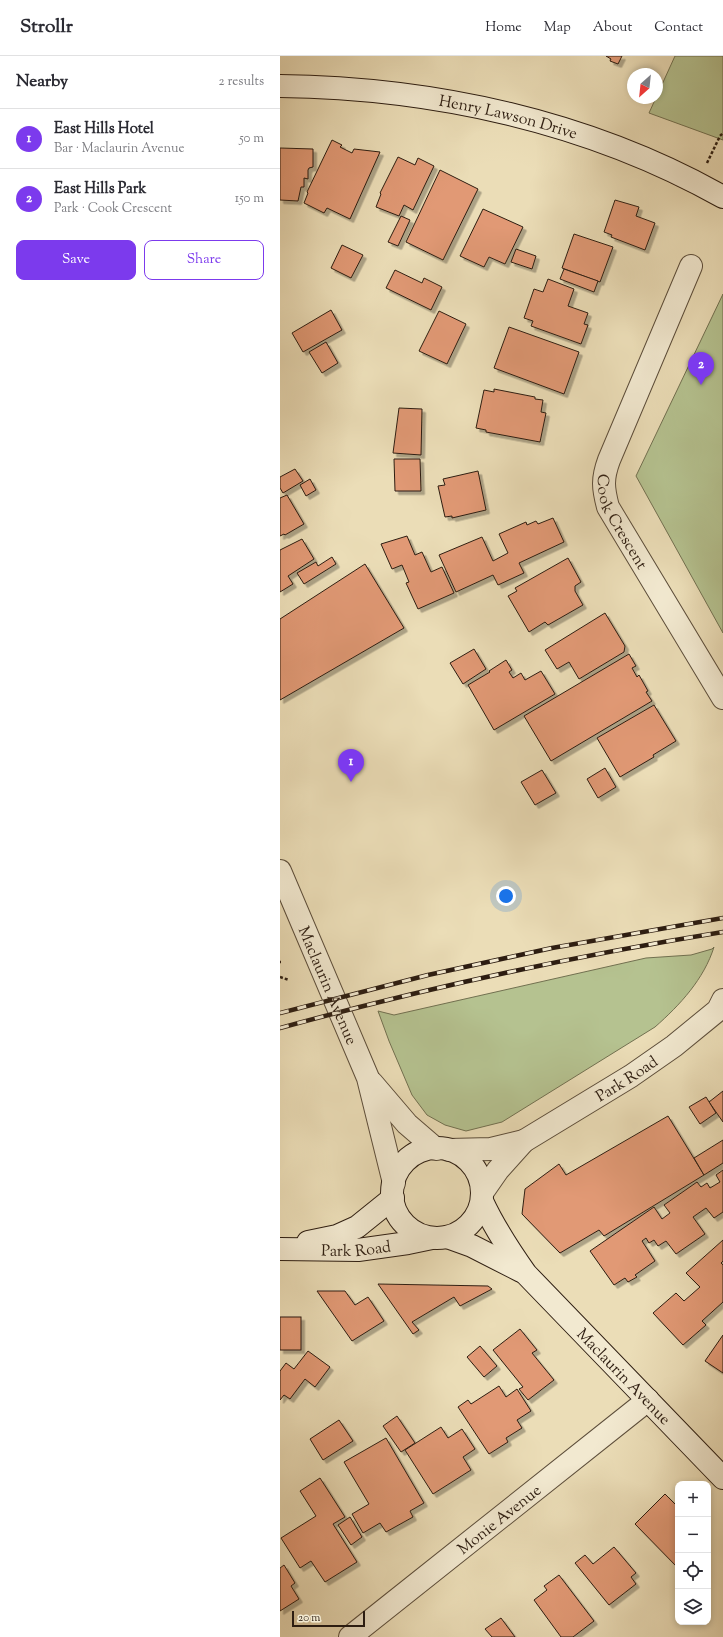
<!DOCTYPE html>
<meta charset="utf-8">
<style>
body{margin:0;font-family:"Sorts Mill Goudy",serif;background:#f2f2f3;color:#2b2b33}
.controls{position:absolute;right:12px;bottom:12px;display:grid;overflow:hidden;border-radius:8px;box-shadow:0 2px 6px #0003}
.controls button{width:36px;height:36px;display:grid;place-items:center;padding:0;border:0;border-bottom:1px solid #e1e1e2;background:#fff;color:#2b2b33;font:20px sans-serif}
.compass{position:absolute;left:347px;top:12px;width:36px;height:36px;border-radius:50%;background:#fff;box-shadow:0 2px 6px #0003;rotate:207deg}
.scale{position:absolute;left:12px;bottom:10px;width:73px;box-sizing:border-box;padding-left:4px;border:2px solid #2d1d11;border-top:0;font-size:11px;line-height:14px;white-space:nowrap;color:#2d1d11;-webkit-text-stroke:3px #f2e9d0;paint-order:stroke}
.you{position:absolute;left:226px;top:840px;width:14px;height:14px;margin:-10px;border:3px solid #fff;border-radius:50%;background:#1a73e8;box-shadow:0 0 0 6px #1a73e833}
.badge{display:grid;place-items:center;width:26px;height:26px;border-radius:50%;background:#7c3aed;color:#fff;font-size:13px;font-weight:700}
.pin{position:absolute;translate:-50% -33px;filter:drop-shadow(0 1px 2px #0008)}
.pin::after{content:'';position:absolute;top:21px;width:14px;height:12px;background:inherit;clip-path:polygon(0 0,100% 0,50% 100%)}
.list{margin:0;padding:0;list-style:none}
h2{display:flex;justify-content:space-between;align-items:center;height:52px;margin:0;padding:0 16px;font-size:17px}
h2 small{font-size:13px;font-weight:400;color:#7c7c81}
.list li{display:grid;grid-template-columns:26px 1fr auto;gap:12px;align-items:center;box-sizing:border-box;height:60px;padding:0 16px;border-top:1px solid #e1e1e2}
.list b{display:block;font-size:15px;white-space:nowrap}
.list p{margin:0;font-size:13px;white-space:nowrap;color:#7c7c81}
.list em{font-size:13px;font-style:normal;color:#7c7c81}
.actions{display:flex;gap:8px;padding:12px 16px}
.actions a{flex:1;padding:9px 0;border:1px solid #7c3aed;border-radius:8px;text-align:center;font-size:14px;color:#7c3aed}
.actions .main{background:#7c3aed;color:#fff}
.icon{flex:none;width:22px;height:22px;fill:none;stroke:currentColor;stroke-width:2;stroke-linecap:round;stroke-linejoin:round}
.map{position:relative;flex:none;width:443px;height:1581px;overflow:hidden}
header{display:flex;align-items:center;gap:24px;box-sizing:border-box;height:56px;padding:0 20px;background:#fff;border-bottom:1px solid #e1e1e2}
header strong{font-size:19px}
nav{display:flex;gap:22px;margin-inline-start:auto;font-size:14px}
main{display:flex}
aside{flex:1;background:#fff}
.map>svg:first-child{display:block}
.green{fill:#b5c290;stroke:#717050}
.building{fill:#e19974;stroke:#2d1d11;filter:url(#shadow)}
.lines{fill:none;stroke-linecap:round;stroke-linejoin:round}
.minor-casing{stroke:#5c4d3a;stroke-width:24}
.tertiary-casing{stroke:#5c4d3a;stroke-width:24}
.secondary-casing{stroke:#2d1d11;stroke-width:24}
.path{stroke:#2d1d11;stroke-width:2.5;stroke-dasharray:3 2;stroke-linecap:butt}
.minor{stroke:#f2e9d0;stroke-width:22}
.tertiary{stroke:#f2e9d0;stroke-width:22}
.secondary{stroke:#f2e9d0;stroke-width:22}
.rail-casing{stroke:#2d1d11;stroke-width:4.5}
.rail{stroke:#f2e9d0;stroke-width:3;stroke-dasharray:9;stroke-linecap:butt}
.labels{text-anchor:middle;stroke-width:3;stroke-linejoin:round;paint-order:stroke}
.street-label{font-size:16px;fill:#2d1d11;stroke:#f2e9d0}
</style>
<header>
<strong>Strollr</strong>
<nav><a>Home</a><a>Map</a><a>About</a><a>Contact</a></nav>
</header>
<main>
<aside>
<h2>Nearby<small>2 results</small></h2>
<ul class="list">
<li><span class="badge">1</span><div><b>East Hills Hotel</b><p>Bar · Maclaurin Avenue</p></div><em>50 m</em></li>
<li><span class="badge">2</span><div><b>East Hills Park</b><p>Park · Cook Crescent</p></div><em>150 m</em></li>
</ul>
<div class="actions"><a class="main">Save</a><a>Share</a></div>
</aside>
<div class="map">
<svg width="443" height="1581" viewBox="0 0 443 1581">
<defs>
<filter id="shadow"><feDropShadow dx="3.5" dy="3.5" stdDeviation="0" flood-color="#0004"/></filter>
</defs>
<rect width="100%" height="100%" fill="#ebddb7"/>
<filter id="stains"><feTurbulence type="fractalNoise" baseFrequency=".005" numOctaves="4"/><feColorMatrix values="0 0 0 0 .2 0 0 0 0 .09 0 0 0 0 .02 0 0 0 .5 -.17"/></filter>
<radialGradient id="worn" r=".72"><stop offset=".6" stop-color="#630" stop-opacity="0"/><stop offset="1" stop-color="#630" stop-opacity=".3"/></radialGradient>
<g class="green">
<polygon points="395,0 443,0 443,84 369,57"/>
<polygon points="443,238 443,577 356,420"/>
<path d="M434,891C424,923 400,949 375,971L222,1066L186,1075L165,1069L147,1059L132,1039L109,985L98,955L114,959L366,902L411,899L432,893Z"/>
</g>
<g class="building">
<polygon points="326,0 342,0 338,8 330,5 331,3"/>
<polygon points="52,84 62,89 60,91 72,97 74,93 100,96 70,163 47,152 44,157 24,147 28,137 27,136"/>
<polygon points="0,92 33,93 33,111 29,112 28,114 28,123 24,122 24,131 21,131 18,145 0,144"/>
<polygon points="118,101 135,109 138,102 154,110 133,154 124,149 119,160 96,151 101,138 100,137"/>
<polygon points="160,114 198,133 163,204 126,186"/>
<polygon points="335,144 359,151 356,160 375,167 365,194 331,181 332,179 324,176"/>
<polygon points="203,153 243,171 225,208 209,201 204,211 180,200"/>
<polygon points="121,160 130,164 118,190 108,186"/>
<polygon points="294,178 333,191 320,226 282,212"/>
<polygon points="62,189 83,199 71,222 51,212"/>
<polygon points="236,193 256,200 252,213 231,206"/>
<polygon points="284,213 318,225 314,236 280,223"/>
<polygon points="115,214 142,227 144,222 162,231 151,254 106,232"/>
<polygon points="268,223 294,233 288,250 308,257 304,268 308,269 301,288 251,270 253,265 244,262 254,233 263,236"/>
<polygon points="51,254 62,274 23,296 12,277"/>
<polygon points="159,255 186,268 167,308 139,295"/>
<polygon points="229,271 299,296 284,338 214,312"/>
<polygon points="46,286 58,307 42,317 29,296"/>
<polygon points="214,333 255,341 255,343 263,344 261,356 266,357 260,386 206,376 206,374 196,372 204,334 214,336"/>
<polygon points="119,352 142,353 141,399 113,397"/>
<polygon points="114,403 140,403 141,435 115,435"/>
<polygon points="15,413 23,425 3,437 0,432 0,421"/>
<polygon points="198,415 206,454 172,462 172,460 165,461 158,430 165,429 163,423"/>
<polygon points="30,423 36,434 26,440 20,429"/>
<polygon points="7,439 24,468 5,479 4,478 0,480 0,442"/>
<polygon points="273,462 284,486 239,507 244,517 218,529 213,519 176,536 159,499 202,481 213,505 228,497 219,478 246,466 247,469 256,465 258,468"/>
<polygon points="127,480 135,499 142,496 151,516 162,511 174,537 138,553 126,527 129,526 122,509 112,513 101,488"/>
<polygon points="22,483 34,503 8,520 13,528 0,536 0,494"/>
<polygon points="52,501 56,508 24,528 17,517 36,506 38,510"/>
<polygon points="288,502 301,526 295,530 295,535 303,549 268,569 265,566 249,576 228,540 237,535 235,532"/>
<polygon points="85,508 124,572 0,644 0,563"/>
<polygon points="325,557 345,590 344,596 299,623 289,606 277,613 265,594"/>
<polygon points="194,593 206,613 183,628 170,607"/>
<polygon points="349,598 356,610 352,612 357,621 359,619 368,635 366,636 372,645 271,705 244,660"/>
<polygon points="226,604 232,614 229,616 233,622 241,617 245,624 261,615 275,638 214,674 188,629 210,616 209,615"/>
<polygon points="374,649 396,685 373,699 374,701 340,721 317,682"/>
<polygon points="325,712 336,731 318,742 307,723"/>
<polygon points="262,714 276,737 255,749 241,726"/>
<polygon points="443,1035 443,1066 429,1046"/>
<polygon points="426,1041 436,1057 420,1068 409,1051"/>
<polygon points="388,1060 424,1119 324,1180 319,1174 280,1197 242,1158 245,1133 279,1108 286,1119"/>
<polygon points="443,1084 443,1107 424,1119 414,1102"/>
<polygon points="443,1114 443,1156 434,1162 426,1152 413,1161 425,1178 396,1198 386,1185 378,1190 374,1184 369,1187 366,1182 362,1185 375,1205 355,1219 357,1221 348,1226 345,1222 334,1229 310,1195 374,1151 382,1163 390,1157 384,1149 417,1126 421,1131 427,1127 430,1132 440,1126 436,1119"/>
<polygon points="443,1184 443,1205 441,1207 443,1209 443,1246 422,1265 426,1269 403,1289 373,1257 396,1237 404,1245 420,1231 406,1217"/>
<polygon points="98,1228 208,1230 212,1233 180,1250 174,1241 132,1266 139,1274 133,1278"/>
<polygon points="37,1235 65,1235 75,1249 88,1241 104,1265 72,1285"/>
<rect x="0" y="1261" width="21" height="33"/>
<polygon points="240,1273 257,1294 252,1297 274,1324 248,1344 239,1333 243,1331 213,1294"/>
<polygon points="443,1279 443,1317 425,1305"/>
<polygon points="200,1290 217,1310 204,1321 187,1301"/>
<polygon points="28,1295 50,1311 35,1331 25,1323 10,1343 4,1339 0,1344 0,1315 6,1307 14,1313"/>
<polygon points="219,1330 226,1341 237,1333 251,1355 237,1364 242,1372 226,1382 228,1386 209,1398 178,1351 188,1344 191,1348"/>
<polygon points="117,1360 135,1387 121,1396 103,1370"/>
<polygon points="59,1364 73,1385 43,1404 30,1383"/>
<polygon points="161,1371 168,1382 182,1373 195,1393 183,1401 191,1414 153,1438 125,1394"/>
<polygon points="106,1382 144,1447 130,1455 133,1461 106,1476 100,1467 83,1477 72,1458 89,1448 64,1406"/>
<polygon points="40,1422 65,1461 53,1468 77,1506 45,1526 31,1505 20,1512 1,1482 36,1460 20,1435"/>
<polygon points="385,1438 398,1451 398,1512 355,1468"/>
<polygon points="70,1461 82,1481 71,1489 58,1469"/>
<polygon points="334,1491 356,1517 351,1521 356,1528 329,1549 295,1507 305,1499 313,1508"/>
<polygon points="4,1509 15,1527 11,1530 19,1543 0,1555 0,1512"/>
<polygon points="279,1519 314,1565 293,1581 281,1581 254,1544 267,1534 264,1530"/>
<polygon points="221,1562 235,1581 212,1581 205,1573"/>
</g>
<g class="lines">
<g class="minor-casing">
<g id="minor">
<path id="s1" d="M411,210L329,404C322,423 323,432 328,451L443,642"/>
<polyline points="169,1094 211,1093 244,1085"/>
<path id="s2" d="M202,1137L218,1114L244,1085L351,1020L394,990L438,954L443,944"/>
<path id="s3" d="M70,1581L368,1344"/>
</g>
</g>
<g class="tertiary-casing">
<g id="tertiary">
<path id="s4" d="M0,815L88,1022L114,1127"/>
<polyline points="92,1027 127,1068 156,1093"/>
</g>
</g>
<g class="secondary-casing">
<g id="secondary">
<path id="s5" d="M0,30C154,32 308,65 443,141"/>
<circle cx="157" cy="1137" r="45"/>
<path id="s6" d="M202,1145C214,1171 229,1194 246,1218L443,1422"/>
<polyline points="167,1181 192,1190 241,1215"/>
<polyline points="28,1186 57,1180 77,1171 113,1142"/>
<path id="s7" d="M0,1193L78,1194L128,1187L152,1182"/>
</g>
</g>
<g class="path">
<polyline points="427,107 440,80 443,77"/>
<polyline points="0,906 1,906"/>
<polyline points="0,921 9,924"/>
</g>
<use href="#minor" class="minor"/>
<use href="#tertiary" class="tertiary"/>
<use href="#secondary" class="secondary"/>
<g class="rail-casing">
<g id="rail">
<polyline points="0,957 148,919 272,892 443,862"/>
<path d="M0,972C146,932 294,900 443,876"/>
</g>
</g>
<use href="#rail" class="rail"/>
</g>
<g class="labels">
<g class="street-label">
<text dy="6" stroke="none"><textPath href="#s5" startOffset="231">Henry Lawson Drive</textPath></text>
<text dy="6" stroke="none"><textPath href="#s1" startOffset="277">Cook Crescent</textPath></text>
<text dy="6" stroke="none"><textPath href="#s4" startOffset="124">Maclaurin Avenue</textPath></text>
<text dy="6" stroke="none"><textPath href="#s2" startOffset="187">Park Road</textPath></text>
<text dy="6" stroke="none"><textPath href="#s7" startOffset="76">Park Road</textPath></text>
<text dy="6" stroke="none"><textPath href="#s6" startOffset="227">Maclaurin Avenue</textPath></text>
<text dy="6" stroke="none"><textPath href="#s3" startOffset="190">Monie Avenue</textPath></text>
</g>
</g>
<rect width="100%" height="100%" filter="url(#stains)"/>
<rect width="100%" height="100%" fill="url(#worn)"/>
</svg>
<div class="controls">
<button>+</button>
<button>−</button>
<button><svg class="icon" aria-label="locate" viewBox="0 0 24 24"><circle cx="12" cy="12" r="6"/><path d="M12 2v4M12 18v4M2 12h4M18 12h4"/></svg></button>
<button><svg class="icon" aria-label="layers" viewBox="0 0 24 24"><path d="M12 4l9 5-9 5-9-5zM3 14l9 5 9-5"/></svg></button>
</div>
<svg class="compass" viewBox="-18 -18 36 36"><path d="M0-13l5 13h-10z" fill="#e53935"/><path d="M0 13l5-13h-10z" fill="#7c7c81"/></svg>
<div class="scale">20 m</div>
<div class="you"></div>
<div class="pin badge" style="left:71px;top:726px">1</div>
<div class="pin badge" style="left:421px;top:329px">2</div>
</div>
</main>
